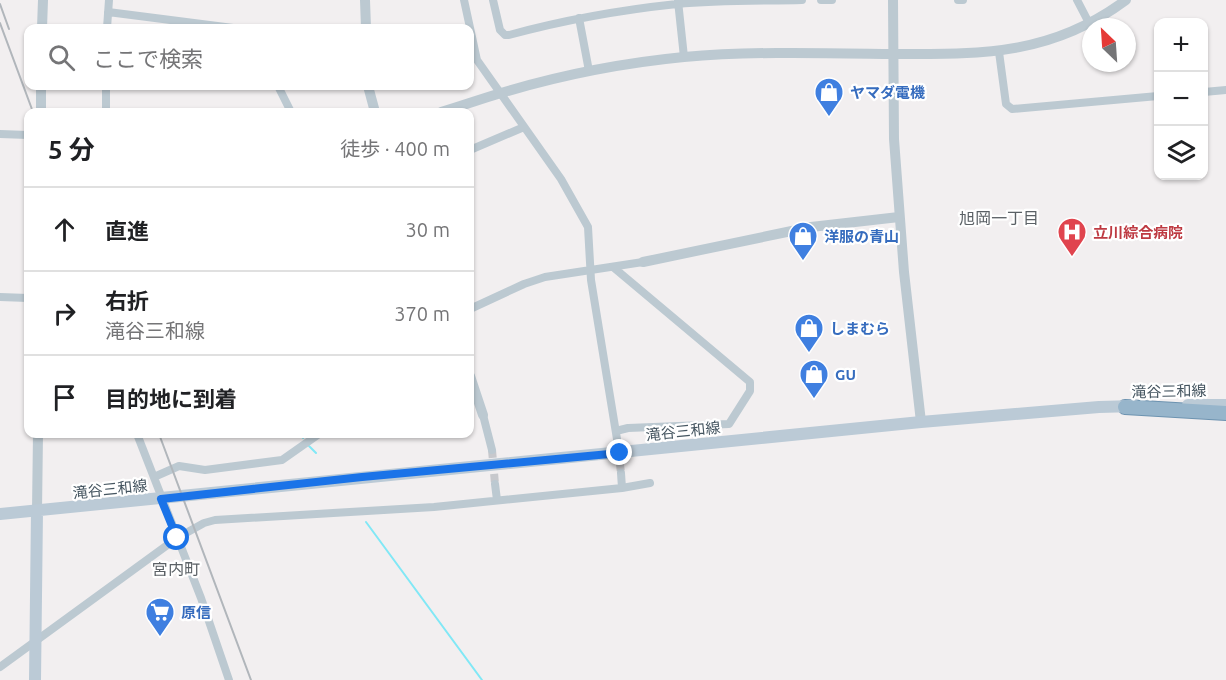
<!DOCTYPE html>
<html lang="ja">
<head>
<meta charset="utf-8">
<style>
  :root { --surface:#fff; --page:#f6f6f6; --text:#202124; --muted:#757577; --line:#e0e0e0 }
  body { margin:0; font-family:Ubuntu,"Noto Sans JP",sans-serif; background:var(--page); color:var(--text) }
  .controls { position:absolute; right:18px; top:18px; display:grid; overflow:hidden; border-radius:12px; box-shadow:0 2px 4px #0004 }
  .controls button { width:54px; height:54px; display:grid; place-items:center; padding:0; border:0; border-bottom:2px solid var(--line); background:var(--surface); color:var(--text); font:30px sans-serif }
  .compass { position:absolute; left:1082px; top:18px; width:54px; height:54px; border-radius:50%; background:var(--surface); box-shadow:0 2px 4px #0004; rotate:335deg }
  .stop { position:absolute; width:18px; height:18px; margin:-14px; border:4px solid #1a73e8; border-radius:50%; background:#fff }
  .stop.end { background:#1a73e8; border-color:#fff; box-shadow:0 2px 6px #0008 }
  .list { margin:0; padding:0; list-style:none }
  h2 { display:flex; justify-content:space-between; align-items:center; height:78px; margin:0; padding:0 24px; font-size:26px }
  h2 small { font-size:20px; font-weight:400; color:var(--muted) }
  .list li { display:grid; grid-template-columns:39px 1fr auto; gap:18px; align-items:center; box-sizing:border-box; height:84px; padding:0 24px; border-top:2px solid var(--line) }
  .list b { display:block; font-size:22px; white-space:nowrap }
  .list p { margin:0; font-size:20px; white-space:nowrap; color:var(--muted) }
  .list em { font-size:20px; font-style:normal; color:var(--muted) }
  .icon { flex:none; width:33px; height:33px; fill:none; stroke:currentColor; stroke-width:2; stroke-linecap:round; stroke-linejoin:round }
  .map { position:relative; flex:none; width:1226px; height:680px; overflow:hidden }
  .search { position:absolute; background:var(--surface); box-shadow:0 2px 4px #0004; left:24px; top:24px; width:450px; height:66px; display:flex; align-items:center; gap:15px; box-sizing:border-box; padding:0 21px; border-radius:12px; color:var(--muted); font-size:22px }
  .panel { position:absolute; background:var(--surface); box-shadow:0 2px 4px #0004; left:24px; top:108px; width:450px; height:330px; border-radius:12px }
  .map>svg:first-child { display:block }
</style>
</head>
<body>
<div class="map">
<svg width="1226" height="680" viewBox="0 0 1226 680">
  <rect width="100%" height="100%" fill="#f2eff0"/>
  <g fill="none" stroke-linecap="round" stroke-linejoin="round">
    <path stroke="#81e8f6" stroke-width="2" d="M300 434 303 438
      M309 446 316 453
      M366 522 482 680"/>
    <path stroke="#c7c8cc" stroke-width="8" stroke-dasharray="8 4" stroke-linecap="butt" d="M617 439 621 473
      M492 450 495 484"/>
    <g stroke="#6d93b0" stroke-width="16">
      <path id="trunk" d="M1125 407 1226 413"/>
    </g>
    <path stroke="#bcc9d1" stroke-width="8" d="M464 0 477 60 561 179 588 227 591 280 617 439
      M493 0 500 30 505 35H509C564 20 620 10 677 4 719 0 761 1 802 0
      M821 0H832
      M958 0H963
      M1077 0 1089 23
      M678 1 684 57
      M108 12 233 28
      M579 18 589 71
      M107 28 109 0
      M999 52 1006 104 1012 109 1158 96
      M278 86 291 112
      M1204 92 1226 90
      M106 112V86
      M0 134 28 135
      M470 150 524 127
      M613 267 750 382V391L729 424 628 428 616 431
      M0 297 28 298
      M470 309 524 284 545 277 643 262
      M483 415 492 450
      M137 434 201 598 229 680
      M621 473 622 488
      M154 477 179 466 205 470 282 460 319 434
      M495 484 497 500
      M0 667 177 538 204 523 215 520 434 507 622 488 650 483"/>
    <path stroke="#bcc9d1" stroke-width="10" d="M365 0 366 28
      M893 0 894 139 904 272 921 422
      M42 28 43 0
      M368 86 375 112
      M41 112V86
      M441 112C461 106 481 99 501 93 561 75 622 63 684 57 753 51 823 53 892 54 981 54 1051 56 1126 0
      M643 262 811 227 899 217
      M470 376 483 415
      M37 511 38 434"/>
    <path stroke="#bbcad6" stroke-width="12" d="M1188 405H1226
      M0 514 921 422 1099 407 1135 406
      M35 680 37 511"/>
    <use href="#trunk" stroke="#97b5cb" stroke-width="14"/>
    <path stroke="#b1b6bb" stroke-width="2" d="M0 4 9 29
      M0 23 33 112
      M159 434 251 680"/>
  </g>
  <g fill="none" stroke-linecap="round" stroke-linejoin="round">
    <path stroke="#1a73e8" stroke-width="8" d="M177 538 161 499 362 477 620 453"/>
  </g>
  <defs>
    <g id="shop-pin" transform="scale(1.5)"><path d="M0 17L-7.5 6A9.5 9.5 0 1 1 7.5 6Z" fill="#3f7fe0" stroke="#fff"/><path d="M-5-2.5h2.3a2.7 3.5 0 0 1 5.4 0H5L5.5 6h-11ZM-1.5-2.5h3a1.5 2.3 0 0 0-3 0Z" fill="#fff"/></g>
    <g id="hospital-pin" transform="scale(1.5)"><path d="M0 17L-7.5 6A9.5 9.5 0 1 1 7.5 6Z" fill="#e0444e" stroke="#fff"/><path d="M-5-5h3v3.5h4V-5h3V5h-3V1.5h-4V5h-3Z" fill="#fff"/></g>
    <g id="supermarket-pin" transform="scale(1.5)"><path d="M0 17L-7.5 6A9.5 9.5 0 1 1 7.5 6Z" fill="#3f7fe0" stroke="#fff"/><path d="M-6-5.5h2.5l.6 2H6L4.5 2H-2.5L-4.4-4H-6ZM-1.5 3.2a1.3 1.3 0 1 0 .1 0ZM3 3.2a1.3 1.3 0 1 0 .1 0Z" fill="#fff"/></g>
  </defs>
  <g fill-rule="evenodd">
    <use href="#shop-pin" x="829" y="92"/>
    <use href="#hospital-pin" x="1072" y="232"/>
    <use href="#shop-pin" x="803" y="236"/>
    <use href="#shop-pin" x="809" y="328"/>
    <use href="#shop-pin" x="814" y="374"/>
    <use href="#supermarket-pin" x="160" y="612"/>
  </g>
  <g text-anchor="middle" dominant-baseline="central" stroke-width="4.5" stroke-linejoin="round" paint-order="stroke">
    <g font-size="15" font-weight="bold" fill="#366cbe" stroke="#fff" text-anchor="start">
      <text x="850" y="92">ヤマダ電機</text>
      <text x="824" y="236">洋服の青山</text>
      <text x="830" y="328">しまむら</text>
      <text x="835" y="374">GU</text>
      <text x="181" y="612">原信</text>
    </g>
    <g font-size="15" font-weight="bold" fill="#be3a42" stroke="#fff" text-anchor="start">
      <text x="1093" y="232">立川綜合病院</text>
    </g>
    <g font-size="15" fill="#455560" stroke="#fff">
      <text transform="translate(1169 391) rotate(-1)">滝谷三和線</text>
      <text transform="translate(683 431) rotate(-6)">滝谷三和線</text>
      <text transform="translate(110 489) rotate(-6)">滝谷三和線</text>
    </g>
    <g font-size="16" fill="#5b6166" stroke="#fff">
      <text x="999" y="218">旭岡一丁目</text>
      <text x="176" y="569">宮内町</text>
    </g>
  </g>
</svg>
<div class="controls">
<button>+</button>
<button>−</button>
<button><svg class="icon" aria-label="layers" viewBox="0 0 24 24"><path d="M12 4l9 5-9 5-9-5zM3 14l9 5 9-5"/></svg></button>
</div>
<svg class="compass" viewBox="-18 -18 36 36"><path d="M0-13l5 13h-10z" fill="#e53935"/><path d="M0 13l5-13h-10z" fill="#757577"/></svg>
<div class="stop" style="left:177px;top:538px"></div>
<div class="stop end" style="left:620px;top:453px"></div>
<div class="search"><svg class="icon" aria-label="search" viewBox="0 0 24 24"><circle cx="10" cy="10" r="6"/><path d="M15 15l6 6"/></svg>ここで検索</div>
<section class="panel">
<h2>5 分<small>徒歩 · 400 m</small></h2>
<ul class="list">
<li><svg class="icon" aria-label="ahead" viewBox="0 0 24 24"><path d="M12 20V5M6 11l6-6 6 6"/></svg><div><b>直進</b></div><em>30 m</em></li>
<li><svg class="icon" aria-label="right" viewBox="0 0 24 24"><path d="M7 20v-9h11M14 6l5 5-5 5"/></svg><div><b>右折</b><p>滝谷三和線</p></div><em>370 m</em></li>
<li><svg class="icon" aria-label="arrive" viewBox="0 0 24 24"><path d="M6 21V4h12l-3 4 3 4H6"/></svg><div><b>目的地に到着</b></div></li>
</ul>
</section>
</div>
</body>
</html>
